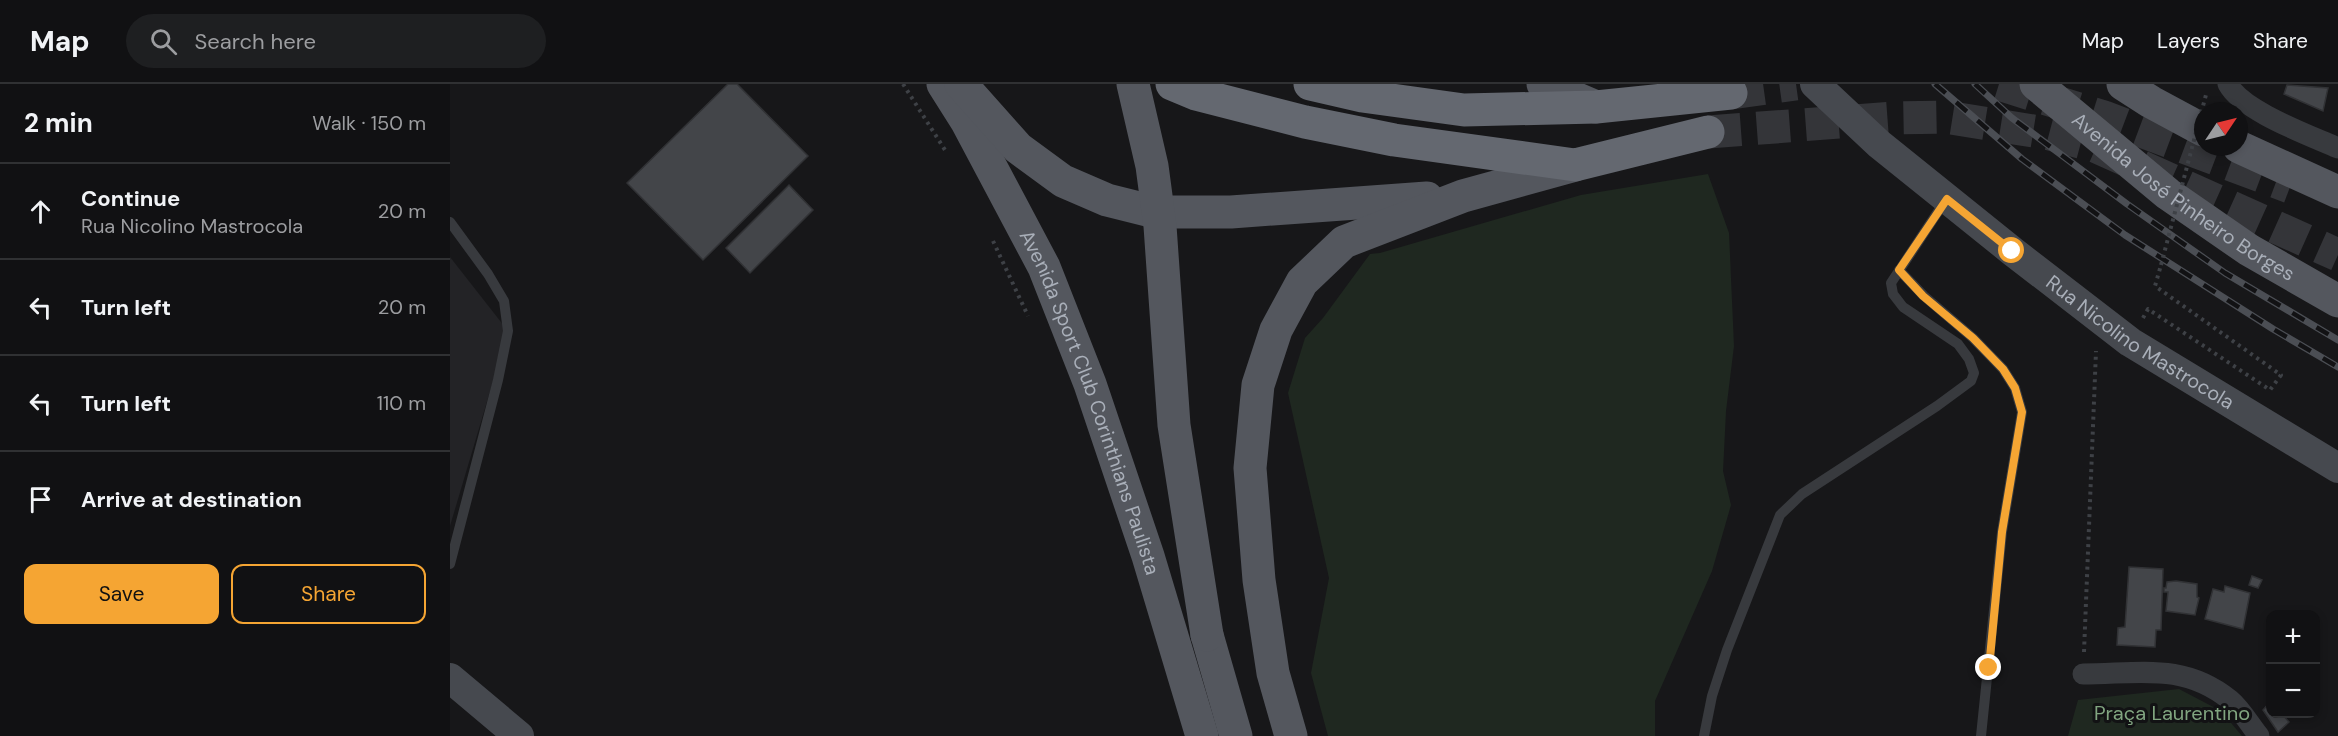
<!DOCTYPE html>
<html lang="en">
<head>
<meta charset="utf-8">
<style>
  :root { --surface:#111113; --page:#1e1f21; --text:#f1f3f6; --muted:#9c9da0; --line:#303133; --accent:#f5a533 }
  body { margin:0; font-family:"DM Sans",sans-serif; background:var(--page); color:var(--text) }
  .controls { position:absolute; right:18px; bottom:18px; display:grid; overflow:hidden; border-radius:12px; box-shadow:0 3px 9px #0003 }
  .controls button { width:54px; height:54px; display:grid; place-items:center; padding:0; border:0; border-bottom:2px solid var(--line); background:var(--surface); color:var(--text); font:30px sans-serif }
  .compass { position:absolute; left:1744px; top:18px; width:54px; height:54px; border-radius:50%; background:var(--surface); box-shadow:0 3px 9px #0003; rotate:55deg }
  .stop { position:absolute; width:18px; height:18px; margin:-14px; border:4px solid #f5a533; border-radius:50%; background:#fff }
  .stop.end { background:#f5a533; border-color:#fff; box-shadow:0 2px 6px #0008 }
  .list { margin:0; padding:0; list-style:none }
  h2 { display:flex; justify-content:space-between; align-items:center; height:78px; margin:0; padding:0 24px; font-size:26px }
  h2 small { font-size:20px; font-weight:400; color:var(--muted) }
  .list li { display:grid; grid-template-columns:39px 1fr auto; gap:18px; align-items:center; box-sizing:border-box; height:96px; padding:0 24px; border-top:2px solid var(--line) }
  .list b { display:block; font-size:22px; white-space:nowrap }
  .list p { margin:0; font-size:20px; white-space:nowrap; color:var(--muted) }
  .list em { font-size:20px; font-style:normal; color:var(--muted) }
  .actions { display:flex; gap:12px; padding:18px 24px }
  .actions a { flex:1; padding:14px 0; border:2px solid var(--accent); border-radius:12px; text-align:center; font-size:21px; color:var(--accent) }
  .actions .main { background:var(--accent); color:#111 }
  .icon { flex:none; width:33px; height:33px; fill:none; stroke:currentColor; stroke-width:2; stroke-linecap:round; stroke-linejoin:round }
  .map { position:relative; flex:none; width:1888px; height:652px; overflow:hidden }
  header { display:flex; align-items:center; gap:36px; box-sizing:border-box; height:84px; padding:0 30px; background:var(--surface); border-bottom:2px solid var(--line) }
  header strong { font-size:28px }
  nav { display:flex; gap:33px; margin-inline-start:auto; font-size:21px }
  .search { width:420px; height:54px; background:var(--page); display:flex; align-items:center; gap:15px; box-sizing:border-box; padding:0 21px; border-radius:33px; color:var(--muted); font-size:22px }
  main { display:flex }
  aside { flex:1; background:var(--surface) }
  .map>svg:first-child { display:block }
</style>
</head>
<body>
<header>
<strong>Map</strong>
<div class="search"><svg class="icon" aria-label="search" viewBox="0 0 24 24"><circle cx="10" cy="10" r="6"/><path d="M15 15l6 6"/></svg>Search here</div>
<nav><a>Map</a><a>Layers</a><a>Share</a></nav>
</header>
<main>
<aside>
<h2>2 min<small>Walk · 150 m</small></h2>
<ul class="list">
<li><svg class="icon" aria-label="ahead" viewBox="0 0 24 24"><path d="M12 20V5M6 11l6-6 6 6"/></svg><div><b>Continue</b><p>Rua Nicolino Mastrocola</p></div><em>20 m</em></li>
<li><svg class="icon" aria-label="left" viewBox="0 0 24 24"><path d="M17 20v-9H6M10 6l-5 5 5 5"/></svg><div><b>Turn left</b></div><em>20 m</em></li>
<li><svg class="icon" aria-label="left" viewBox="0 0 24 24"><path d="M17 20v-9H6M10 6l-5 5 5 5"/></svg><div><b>Turn left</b></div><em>110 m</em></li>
<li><svg class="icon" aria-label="arrive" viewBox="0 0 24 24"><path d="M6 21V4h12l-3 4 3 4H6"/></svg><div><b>Arrive at destination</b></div></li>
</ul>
<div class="actions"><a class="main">Save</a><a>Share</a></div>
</aside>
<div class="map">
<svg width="1888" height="652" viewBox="0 0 1888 652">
  <rect width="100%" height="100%" fill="#171719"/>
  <path fill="#232326" d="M0 173 58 247 0 442Z"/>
  <path fill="#1f2820" d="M1258 90 1279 149 1284 262 1276 327 1273 387 1281 421 1262 487 1205 617V652H878L861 589 879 494 838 309 855 254 873 234 920 170 930 169 1131 111Z
    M1729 605 1771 627 1792 652H1618L1628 616Z"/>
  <path fill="#434549" stroke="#313235" stroke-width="1.5" d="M278 0H287L358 72 253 176 177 99Z
    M1837 1 1878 4 1873 27 1834 10Z
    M339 101 363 126 300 189 276 164Z
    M1679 483 1713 485 1711 546H1706L1705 563 1667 561 1668 544 1675 543Z
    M1802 492 1812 496 1808 504 1799 501Z
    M1726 497 1747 500V513L1749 514 1745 531 1716 527 1718 508H1714V504H1716L1717 498Z
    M1775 502 1800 509 1793 545 1755 535 1763 505 1774 508Z
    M1820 618V630H1832L1839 638 1828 648 1813 626Z"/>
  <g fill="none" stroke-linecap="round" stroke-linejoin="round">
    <path stroke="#343539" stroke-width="33" stroke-dasharray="33 16" stroke-linecap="butt" d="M1549 0 1654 33 1840 103
      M1281 9 1346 0
      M1258 48 1444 34 1495 33 1596 49 1645 62 1888 171"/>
    <path stroke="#3e4146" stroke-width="4" stroke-dasharray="3 4.5" stroke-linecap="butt" d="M453 0 495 66
      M543 157 578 232
      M1693 234 1698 225 1820 306 1831 291 1705 202 1711 181
      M1634 568 1646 267"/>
    <path stroke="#383a3e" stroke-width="10" d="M0 138 38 190 54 217 58 247 48 296 0 480
      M1449 186 1474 212 1523 254 1553 285 1565 304 1572 328 1552 448 1531 652
      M1254 652 1262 612 1277 566 1330 431 1352 410 1487 322 1521 297 1524 289 1519 275 1508 260 1453 223 1443 210 1441 199 1495 117"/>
    <path stroke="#383a3e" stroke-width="21" d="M1778 0C1792 27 1859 51 1888 64
      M1633 590C1688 590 1733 578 1780 616 1791 625 1800 641 1809 652"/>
    <g stroke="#46494f" stroke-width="30">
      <path id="s1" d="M1365 0 1429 60 1562 167 1680 258 1888 384"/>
      <path d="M0 594 69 652"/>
    </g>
    <g stroke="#54575e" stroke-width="33">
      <path id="s2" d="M493 0 517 38 594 183 640 300 698 472 752 652"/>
      <path d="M511 0 568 64 613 97 657 116 705 128H781L977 114"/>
      <path d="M1093 0 1146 23"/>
      <path id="s3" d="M1586 0 1718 110 1799 166 1888 217"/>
      <path d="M1673 0 1701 18 1753 46"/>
      <path d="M1789 63 1888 108"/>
      <path d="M757 551 786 652"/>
      <path d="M841 652 823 589 809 496 800 384 808 301 826 246 852 198 894 158 1013 112 1125 81"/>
    </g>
    <path stroke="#646870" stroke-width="33" d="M722 0 746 10 855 38 944 56 1125 81 1258 48
      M860 0 912 12 1014 26 1146 23 1281 9"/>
    <g stroke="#4b4e54" stroke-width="7">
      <path id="rail" d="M1485 0 1572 75 1675 151 1823 245 1888 283
        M1525 0 1562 34 1677 120 1775 189 1888 256"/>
    </g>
    <use href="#rail" stroke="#121214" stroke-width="4.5" stroke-dasharray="14" stroke-linecap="butt"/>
    <path stroke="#3e4146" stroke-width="4" stroke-dasharray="3 4.5" stroke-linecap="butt" d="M1711 181 1757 7"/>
    <path stroke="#54575e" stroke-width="33" d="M683 0 702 82 710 142 724 341 757 551"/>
  </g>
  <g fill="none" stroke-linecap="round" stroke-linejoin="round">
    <path stroke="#f5a533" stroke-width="8" d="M1539 584 1552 448 1572 328 1565 304 1553 285 1523 254 1473 212 1449 186 1497 115 1562 167"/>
  </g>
  <g text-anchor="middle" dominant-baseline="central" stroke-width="6" stroke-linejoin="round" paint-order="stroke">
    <g font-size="20" fill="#a9afb9" stroke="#121214">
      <text stroke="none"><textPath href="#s3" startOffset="186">Avenida José Pinheiro Borges</textPath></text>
      <text stroke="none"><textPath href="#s1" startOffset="416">Rua Nicolino Mastrocola</textPath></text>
      <text stroke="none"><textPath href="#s2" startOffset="352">Avenida Sport Club Corinthians Paulista</textPath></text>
    </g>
    <g font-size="20" fill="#81a580" stroke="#121214">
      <text x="1722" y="629">Praça Laurentino</text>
    </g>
  </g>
</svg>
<div class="controls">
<button>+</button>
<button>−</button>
</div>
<svg class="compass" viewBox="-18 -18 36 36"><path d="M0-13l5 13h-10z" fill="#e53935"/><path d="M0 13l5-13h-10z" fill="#9c9da0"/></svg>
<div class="stop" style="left:1562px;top:167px"></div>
<div class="stop end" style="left:1539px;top:584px"></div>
</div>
</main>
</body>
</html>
